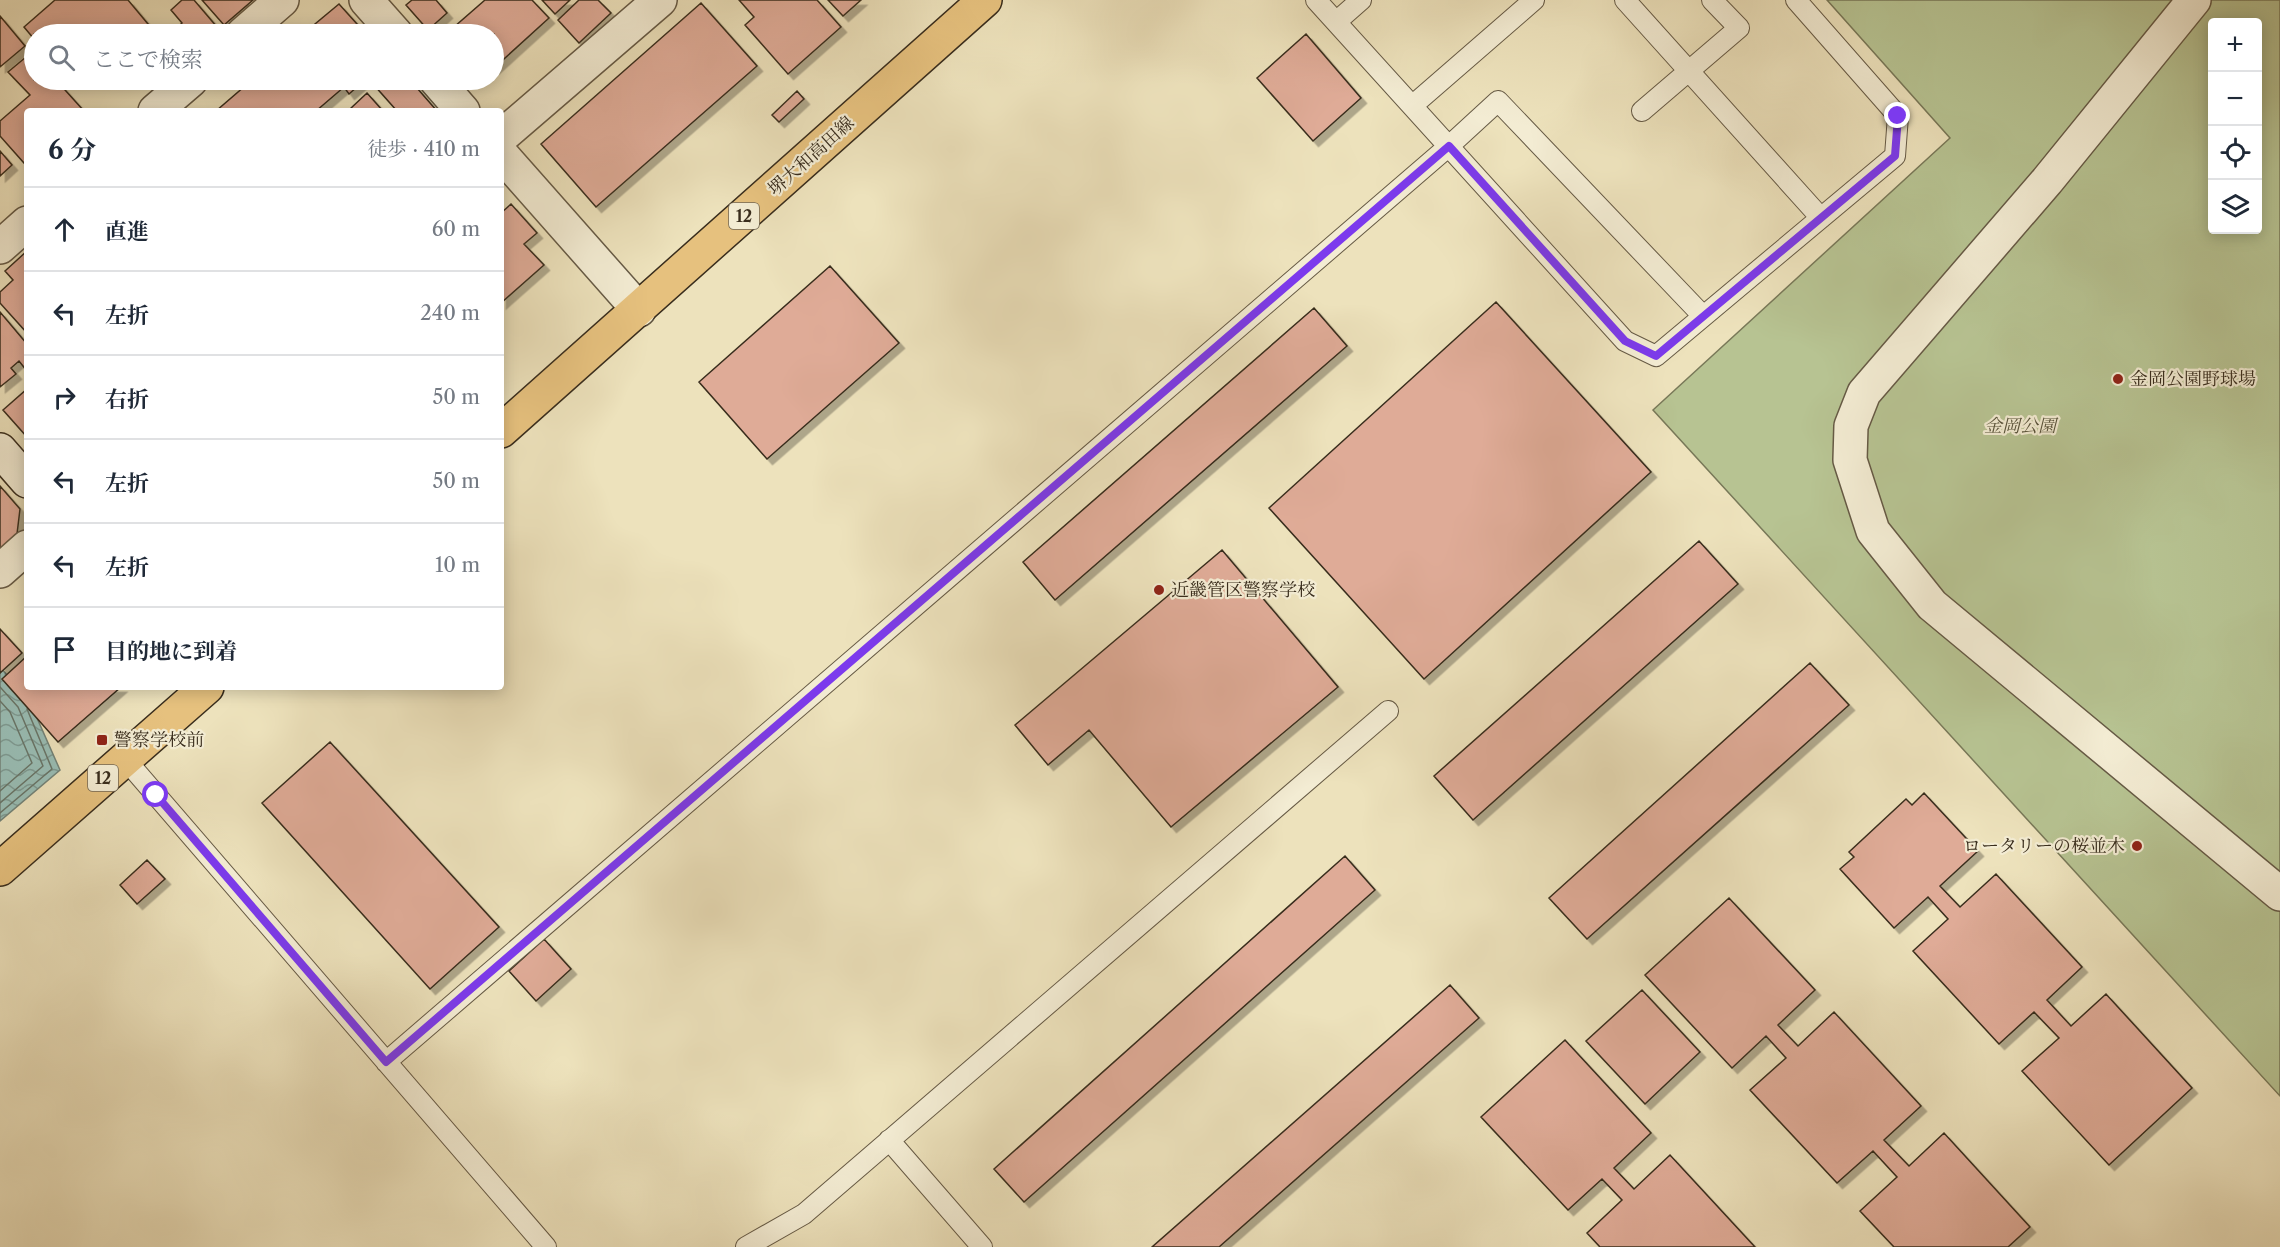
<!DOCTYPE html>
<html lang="ja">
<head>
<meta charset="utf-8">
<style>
  :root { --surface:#fff; --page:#f2f2f3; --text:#1f2937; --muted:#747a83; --line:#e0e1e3 }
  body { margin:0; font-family:"Libre Caslon Text","Noto Serif JP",serif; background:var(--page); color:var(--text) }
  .controls { position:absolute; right:18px; top:18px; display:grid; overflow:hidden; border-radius:6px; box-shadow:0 3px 15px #0003 }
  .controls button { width:54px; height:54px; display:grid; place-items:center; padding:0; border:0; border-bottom:2px solid var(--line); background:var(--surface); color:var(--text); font:30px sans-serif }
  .stop { position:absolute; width:18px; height:18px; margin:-14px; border:4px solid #7c3aed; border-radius:50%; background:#fff }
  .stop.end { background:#7c3aed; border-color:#fff; box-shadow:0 2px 6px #0008 }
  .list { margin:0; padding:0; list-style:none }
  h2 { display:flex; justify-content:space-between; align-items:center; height:78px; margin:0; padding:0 24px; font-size:26px }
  h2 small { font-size:20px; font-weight:400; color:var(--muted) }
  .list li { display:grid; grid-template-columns:39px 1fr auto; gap:18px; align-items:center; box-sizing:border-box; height:84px; padding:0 24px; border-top:2px solid var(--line) }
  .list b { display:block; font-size:22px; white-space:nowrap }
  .list em { font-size:20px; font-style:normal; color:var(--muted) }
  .icon { flex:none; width:33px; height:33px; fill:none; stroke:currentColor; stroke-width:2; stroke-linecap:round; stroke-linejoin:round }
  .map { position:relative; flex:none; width:2280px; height:1247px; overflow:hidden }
  .search { position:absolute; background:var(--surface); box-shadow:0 3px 15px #0003; left:24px; top:24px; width:480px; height:66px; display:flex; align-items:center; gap:15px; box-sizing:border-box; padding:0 21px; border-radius:33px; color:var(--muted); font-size:22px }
  .panel { position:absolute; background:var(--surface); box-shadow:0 3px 15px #0003; left:24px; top:108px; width:480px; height:582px; border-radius:6px }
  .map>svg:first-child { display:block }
</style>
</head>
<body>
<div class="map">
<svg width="2280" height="1247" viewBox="0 0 2280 1247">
  <defs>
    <pattern id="water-waves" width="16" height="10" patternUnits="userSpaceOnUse" patternTransform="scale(1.5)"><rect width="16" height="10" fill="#99bdb4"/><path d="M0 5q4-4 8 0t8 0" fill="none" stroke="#7e9a92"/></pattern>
    <filter id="shadow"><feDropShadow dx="5.5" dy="5.5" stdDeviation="0" flood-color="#0004"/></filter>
  </defs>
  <rect width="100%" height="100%" fill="#ede2bc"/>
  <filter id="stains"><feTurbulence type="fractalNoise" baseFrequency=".00333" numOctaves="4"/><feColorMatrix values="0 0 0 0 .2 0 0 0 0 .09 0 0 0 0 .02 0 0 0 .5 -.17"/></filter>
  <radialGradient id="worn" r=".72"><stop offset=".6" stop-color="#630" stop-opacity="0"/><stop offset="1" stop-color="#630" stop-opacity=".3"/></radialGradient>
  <path fill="#b7c392" stroke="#787858" stroke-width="1.5" fill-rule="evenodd" d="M1827 0H2280V1096L1653 410 1950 138ZM2212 22H2258V230H2212Z"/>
  <path fill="url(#water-waves)" stroke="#738378" stroke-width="1.5" d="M0 667 29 700 60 770 0 821Z"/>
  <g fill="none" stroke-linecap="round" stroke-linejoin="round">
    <path stroke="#697568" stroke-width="1.5" d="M0 687 18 707 43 766 0 803
      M0 701 10 712 32 763 0 791
      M0 813 52 769 27 709"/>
  </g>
  <path fill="#dfab97" stroke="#392d1d" stroke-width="1.5" filter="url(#shadow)" d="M55 0H128L148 24 136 34H34V39L24 27Z
    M182 0H194L217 27 209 34H175L173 32 182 23 171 10Z
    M202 0H253L224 25Z
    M412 0H436L447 13 428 30 406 5Z
    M485 0H532L549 18 494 68V34H446Z
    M542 0H570L555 14Z
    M579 0H598L611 13 579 43 558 20Z
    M739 0H817L841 27 788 74 745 25 754 17Z
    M828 0H861L843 16Z
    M701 3 757 66 596 207 541 144Z
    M339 4 366 34H303Z
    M0 16 25 46 0 67Z
    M1306 34 1361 98 1313 141 1257 78Z
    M32 52 34 55V80H56L84 111H27V161L24 163 0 136V121L30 95 8 72Z
    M252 80H365L349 94 344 87 316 111H216Z
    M380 80H410L437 111H397L374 85Z
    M797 91 804 99 779 122 772 115Z
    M367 93 383 111H352L350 109Z
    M0 151 12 165 0 176Z
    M511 204 537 233 524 244 544 265 501 303V213Z
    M27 251V333L0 303V292L13 280 5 271Z
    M830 266 899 343 767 459 699 382Z
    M1496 302 1651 472 1424 679 1269 508Z
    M1314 308 1347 346 1055 600 1023 562Z
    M0 312 27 344V371L19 361 11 368 16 374 0 387Z
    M27 389V437L3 410Z
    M0 486 20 509 17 534 0 549Z
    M1699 541 1738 584 1473 820 1434 776Z
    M1222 550 1338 687 1171 827 1089 730 1048 765 1015 725Z
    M0 629 22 653 0 673Z
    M27 656V687H121L58 742 2 679Z
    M1810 663 1849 705 1587 939 1549 898Z
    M330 742 499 927 430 989 262 803Z
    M1924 793 1978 851 1940 886 1960 907 1996 874 2082 967 2047 1000 2071 1026 2106 994 2192 1088 2109 1165 2022 1071 2059 1038 2034 1012 1999 1044 1913 951 1948 919 1928 897 1894 928 1840 869 1854 857 1849 852 1906 799 1912 805Z
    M1345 856 1375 890 1024 1202 994 1169Z
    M147 860 165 879 137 904 120 885Z
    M1729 898 1815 990 1778 1025 1798 1046 1834 1012 1921 1106 1884 1140 1909 1166 1944 1133 2030 1227 2008 1247H1894L1860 1211 1897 1177 1873 1151 1837 1183 1750 1090 1786 1058 1766 1036 1732 1068 1645 975Z
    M544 939 571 969 536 1001 509 971Z
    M1450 985 1479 1018 1219 1247H1152Z
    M1642 990 1700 1052 1645 1104 1586 1041Z
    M1565 1040 1651 1133 1614 1168 1634 1189 1670 1155 1755 1247H1600L1587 1233 1622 1200 1602 1179 1568 1210 1481 1117Z"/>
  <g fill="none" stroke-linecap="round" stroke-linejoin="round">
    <g stroke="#665a45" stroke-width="22">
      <path id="lane" d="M1316 0 1625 341 1656 356 1895 156 1898 116 1796 0
        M1625 0 1821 218
        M1336 22 1361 0
        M1412 106 1534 0
        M1642 111 1739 28 1712 0
        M125 759 546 1247
        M386 1062 1449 146 1498 101 1703 316
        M889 1140 982 1247
        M746 1247 804 1214 1388 711"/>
    </g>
    <g stroke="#665a45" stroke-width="36">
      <path id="street" d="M366 0 396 34
        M2194 0 2047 181 1864 393 1851 426 1850 460 1873 531 1932 605 2280 894
        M243 34 282 0
        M436 80 463 111
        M155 111 191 80
        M501 137 660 0
        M501 154 639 310
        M0 247 27 223
        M0 571 27 547"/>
    </g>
    <g stroke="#392d1d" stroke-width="36">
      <path id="secondary" d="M0 450 27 481"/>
    </g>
    <g stroke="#392d1d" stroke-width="36">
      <path id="primary" d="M501 431 985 0
        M0 869 207 687"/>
    </g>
    <use href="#lane" stroke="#f3ecd3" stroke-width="20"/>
    <use href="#street" stroke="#f3ecd3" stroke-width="33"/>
    <use href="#secondary" stroke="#f3ecd3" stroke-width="33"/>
    <use href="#primary" stroke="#e6c17e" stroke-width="33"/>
  </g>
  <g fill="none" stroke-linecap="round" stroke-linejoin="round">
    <path stroke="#7c3aed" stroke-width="8" d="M156 795 386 1062 1449 146 1625 341 1656 356 1895 156 1898 116"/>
  </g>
  <g fill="#8f2418" stroke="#f3ecd3" stroke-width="2">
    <circle cx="2118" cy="379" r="6"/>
    <circle cx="1159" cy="590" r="6"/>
    <rect x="96" y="734" width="12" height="12" rx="3"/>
    <circle cx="2137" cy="846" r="6"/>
  </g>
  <g text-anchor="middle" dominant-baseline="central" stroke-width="4.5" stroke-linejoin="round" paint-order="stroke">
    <g fill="#f3ecd3" stroke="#716654" stroke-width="1.5">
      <rect x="729" y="203" width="30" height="26" rx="4.5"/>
      <rect x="88" y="765" width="30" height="26" rx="4.5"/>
    </g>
    <g font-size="16" font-weight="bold" fill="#392d1d">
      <text x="744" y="216">12</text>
      <text x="103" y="778">12</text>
    </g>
    <g font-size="18" fill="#392d1d" stroke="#f3ecd3">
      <text transform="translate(811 156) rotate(-42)">堺大和高田線</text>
    </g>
    <g font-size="18" fill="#392d1d" stroke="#f3ecd3" text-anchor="start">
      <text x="2130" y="379">金岡公園野球場</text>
      <text x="1171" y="590">近畿管区警察学校</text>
      <text x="114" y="740">警察学校前</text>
      <text x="2125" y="846" text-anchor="end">ロータリーの桜並木</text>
    </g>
    <g font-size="18" font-style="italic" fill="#58523a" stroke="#f3ecd3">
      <text x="2020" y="426">金岡公園</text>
    </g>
  </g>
  <rect width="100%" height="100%" filter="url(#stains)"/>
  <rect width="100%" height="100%" fill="url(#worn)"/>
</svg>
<div class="controls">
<button>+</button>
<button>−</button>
<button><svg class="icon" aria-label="locate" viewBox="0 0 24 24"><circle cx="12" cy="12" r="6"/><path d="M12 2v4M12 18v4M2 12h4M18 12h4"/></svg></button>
<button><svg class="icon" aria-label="layers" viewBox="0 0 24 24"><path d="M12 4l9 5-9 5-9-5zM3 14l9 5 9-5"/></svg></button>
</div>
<div class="stop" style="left:156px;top:795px"></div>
<div class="stop end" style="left:1898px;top:116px"></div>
<div class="search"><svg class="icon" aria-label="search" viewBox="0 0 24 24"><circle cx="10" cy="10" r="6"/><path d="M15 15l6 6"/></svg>ここで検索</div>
<section class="panel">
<h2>6 分<small>徒歩 · 410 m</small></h2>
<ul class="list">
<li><svg class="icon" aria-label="ahead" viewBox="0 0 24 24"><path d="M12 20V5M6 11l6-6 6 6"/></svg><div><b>直進</b></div><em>60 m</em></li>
<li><svg class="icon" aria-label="left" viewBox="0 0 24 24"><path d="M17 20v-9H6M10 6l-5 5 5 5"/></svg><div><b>左折</b></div><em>240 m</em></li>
<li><svg class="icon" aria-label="right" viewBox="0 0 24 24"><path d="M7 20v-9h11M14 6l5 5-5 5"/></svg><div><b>右折</b></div><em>50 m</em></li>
<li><svg class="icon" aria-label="left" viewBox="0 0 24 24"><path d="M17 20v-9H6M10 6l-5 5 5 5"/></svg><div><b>左折</b></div><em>50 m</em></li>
<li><svg class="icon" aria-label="left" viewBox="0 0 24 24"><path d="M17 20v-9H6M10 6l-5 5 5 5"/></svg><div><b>左折</b></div><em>10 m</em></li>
<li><svg class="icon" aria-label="arrive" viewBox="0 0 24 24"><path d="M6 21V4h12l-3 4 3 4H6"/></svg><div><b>目的地に到着</b></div></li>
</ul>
</section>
</div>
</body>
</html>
